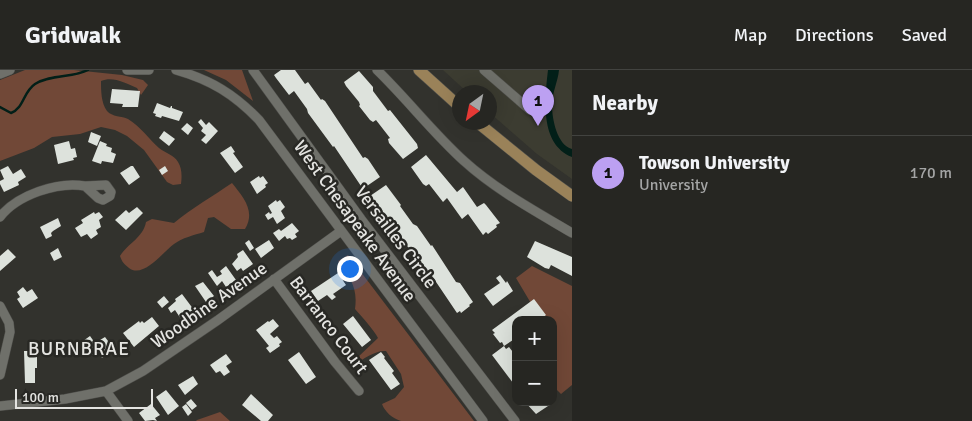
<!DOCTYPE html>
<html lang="en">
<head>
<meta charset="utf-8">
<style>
  :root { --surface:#262622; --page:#2e2e2a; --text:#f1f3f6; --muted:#a4a5a5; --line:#424340; --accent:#bca0f2 }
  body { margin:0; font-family:Signika,sans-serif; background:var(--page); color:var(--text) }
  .controls { position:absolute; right:15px; bottom:15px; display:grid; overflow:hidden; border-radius:10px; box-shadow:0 5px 20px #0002 }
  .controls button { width:45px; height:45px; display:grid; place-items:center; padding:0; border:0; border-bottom:1px solid var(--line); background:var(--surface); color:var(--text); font:25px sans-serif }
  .compass { position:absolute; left:452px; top:15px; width:45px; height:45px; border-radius:50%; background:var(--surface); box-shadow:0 5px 20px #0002; rotate:213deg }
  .scale { position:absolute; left:15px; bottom:12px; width:138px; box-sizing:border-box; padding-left:5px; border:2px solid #e4e4e1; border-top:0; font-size:14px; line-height:18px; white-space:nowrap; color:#e4e4e1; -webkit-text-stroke:4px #282824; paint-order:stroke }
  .you { position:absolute; left:349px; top:198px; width:18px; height:18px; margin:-12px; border:4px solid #fff; border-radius:50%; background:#1a73e8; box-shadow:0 0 0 8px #1a73e833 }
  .badge { display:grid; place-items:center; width:32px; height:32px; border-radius:50%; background:var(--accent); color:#111; font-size:16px; font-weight:700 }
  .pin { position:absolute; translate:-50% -41px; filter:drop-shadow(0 1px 2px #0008) }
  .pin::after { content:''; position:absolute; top:26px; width:18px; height:15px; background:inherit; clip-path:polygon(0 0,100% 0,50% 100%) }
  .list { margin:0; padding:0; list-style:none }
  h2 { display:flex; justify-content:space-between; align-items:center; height:65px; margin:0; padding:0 20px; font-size:21px }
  h2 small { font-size:16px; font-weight:400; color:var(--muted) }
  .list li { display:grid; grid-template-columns:32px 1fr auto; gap:15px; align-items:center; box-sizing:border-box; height:75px; padding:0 20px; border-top:1px solid var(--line) }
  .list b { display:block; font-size:19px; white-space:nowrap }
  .list p { margin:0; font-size:16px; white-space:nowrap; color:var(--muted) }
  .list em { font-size:16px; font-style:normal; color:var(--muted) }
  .map { position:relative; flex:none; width:572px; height:351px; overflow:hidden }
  header { display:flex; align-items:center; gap:30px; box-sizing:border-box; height:70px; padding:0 25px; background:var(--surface); border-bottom:1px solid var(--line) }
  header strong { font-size:24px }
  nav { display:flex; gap:28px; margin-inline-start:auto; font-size:18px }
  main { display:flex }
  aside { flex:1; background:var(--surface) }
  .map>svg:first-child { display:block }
</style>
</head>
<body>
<header>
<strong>Gridwalk</strong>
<nav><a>Map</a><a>Directions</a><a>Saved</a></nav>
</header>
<main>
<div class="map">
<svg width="572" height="351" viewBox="0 0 572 351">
  <rect width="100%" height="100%" fill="#32322d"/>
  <path fill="#3c3c31" d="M443 0H572V109L537 84 490 43V22H467Z"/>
  <path fill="#714837" d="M25 0H74L122 5 143 10 148 15 141 25 137 18C125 13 113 6 101 11 101 20 101 33 107 41 112 47 122 46 128 49 140 56 149 69 159 78 165 83 174 85 178 92 182 98 182 107 181 114L173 115 167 112 144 80 127 66 115 60 101 57 80 64 52 67 34 78 0 91V10Z
    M204 0H242L253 31 226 10Z
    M232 113C243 127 256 141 245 159H231L214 147 208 148 204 162C194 165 182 168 174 174 163 182 143 209 129 198 124 194 122 192 120 186 128 173 143 168 146 152L152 149 174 153C192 138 213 126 232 113Z
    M348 185 474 351H401C392 348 385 342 382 334L395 328 404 317 401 304 386 281C375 280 364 289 355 294L357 288 378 268C374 260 362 247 355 239 358 217 350 208 338 191Z
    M532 196 572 216V315L561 324 553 316V250H538L532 235 516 208Z
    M220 342 230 351H196L197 350Z"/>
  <path fill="#021f18" d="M548 0H559C558 11 552 23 552 35 552 49 557 75 572 79V87C539 74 545 27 548 0Z"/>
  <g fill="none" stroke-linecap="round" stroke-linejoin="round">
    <path stroke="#021f18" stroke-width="2.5" d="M0 37 11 43C24 38 23 22 35 14 51 4 73 8 88 0"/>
  </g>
  <path fill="#dde2dc" d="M281 0H295L305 14 308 12 321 30 322 29 325 31 363 88 365 87 368 89 380 107 364 118 361 116 334 76 333 77 308 43 307 39 294 21 289 25 276 8 274 5Z
    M359 1 373 17V21L388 41 390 40 417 74 418 78 403 89 389 73 388 69 390 68 376 50 373 52 370 50 359 36 360 35 359 32 346 16 344 12Z
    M112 19 140 21 138 37H122L123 34 110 33Z
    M157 33 170 38 171 36H172V38L183 42 179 51 162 46 161 48 155 46 156 44 153 43Z
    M201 49 206 55 209 52 218 61 206 74 201 70 206 65 201 61 203 58 198 52Z
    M187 53 193 58 188 65 181 59Z
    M164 61 175 69 169 76 159 68Z
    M91 62 101 66 97 76 88 72Z
    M69 71 71 79 75 78 77 87 73 88 74 90 58 94 54 75Z
    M100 71 107 74 106 76 112 78 111 82 116 84 113 93 102 91 101 94 92 91Z
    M231 76 235 82 233 83 243 97 235 103 220 83Z
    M426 85 457 122 463 117 477 137 484 133 486 135 500 153 496 155 497 157 488 164 486 162 483 165 468 144 462 149 447 128 443 132 429 114 426 116 423 114 411 97Z
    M8 96 13 104 21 99 26 107 18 112 19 115 4 122 0 114V111L4 109 0 100Z
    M131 96H133L140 107 129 115 120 103Z
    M165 96 168 101 162 105 159 100Z
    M259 106 260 108 263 106 268 113 265 115 266 117 257 124 250 112Z
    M386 115 401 135 400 136 413 154 417 156 431 176 432 175 456 212 460 213 473 232 469 235 470 236 461 243 460 241 457 243 430 203 428 204 425 202 386 145 385 147 370 126Z
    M276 130 277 132 280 130 285 137 281 141 285 148 277 154 273 147 268 150 265 145 269 142 270 144 272 143 268 136Z
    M137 137 143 143 126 160 115 150 126 140 129 143Z
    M94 142 95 144 99 142 103 147 99 150 101 157 96 160 98 164 91 169 87 164 81 167 75 158 83 153 81 150Z
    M58 148 61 156 53 161 51 163 52 166 46 169 40 157Z
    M292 153 299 161 295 164 297 167 292 170 290 168 287 169 285 166 279 171 273 163 279 159 281 161Z
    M249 170 254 178 250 181 245 173Z
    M269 170 274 178 261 188 255 179Z
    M535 171 572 187V206L551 195 549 199 545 198 527 187Z
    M58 178 62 187 54 191 50 183Z
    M8 179 16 187 0 201V186Z
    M243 180 253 194 243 201 241 198 237 201 232 194 238 187 237 184Z
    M226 196 236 210 226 217 222 211 217 216 208 203 212 200 217 207 222 204 220 201Z
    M338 203 346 215 333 224 336 227 332 230 327 225 318 231 311 221Z
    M500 205 506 213 507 211 513 221 493 236 484 224 500 213 496 208Z
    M203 212 214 226 206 232 195 216Z
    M23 217 27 222 32 219 38 228 23 238 17 229 20 227 17 222Z
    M182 224 194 240 184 248 186 250 182 253 180 250 181 249 175 240 171 243 168 238 176 231 175 229Z
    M164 226 169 232 162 238 157 232Z
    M534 229 546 245 540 250H516V268L504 276 502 272 500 273 493 264 495 263 492 260Z
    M353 246 371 270 362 277 343 254Z
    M152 247 159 256 134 277 123 263 139 251 140 253 142 251 144 253Z
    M273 249 279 256 270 264 274 268 277 266 282 272 279 274 280 276 270 283 266 278 269 276 256 260 268 251 269 252Z
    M90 266 95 273 105 267 111 275 113 274 116 279 102 288 99 283 92 285 83 271Z
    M504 276 506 279 509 277 516 286V317L492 285Z
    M24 281H37V298H35V313H25Z
    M299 282 316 307 306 314 288 290Z
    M381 282 385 287 384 288 394 301 392 303 400 314 391 320 369 290Z
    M226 284 232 292 226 296 230 302 224 306 220 301 216 303 210 295Z
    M193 306 198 314 185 325 178 315Z
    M166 320 179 336 168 345 156 327Z
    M251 324 273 345 268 351H261L242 335Z
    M191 329 197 336 192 340 186 333Z
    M525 332H550L551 334 536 344Z
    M151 334 160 345 155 348 157 351 153 350 145 351 139 343Z
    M186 334 192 342 188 346 182 337Z"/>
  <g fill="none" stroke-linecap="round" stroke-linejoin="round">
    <g stroke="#4f4f4b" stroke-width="10">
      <path id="minor" d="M127 0H149
        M176 0C211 10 234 24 259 50L483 351
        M253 0 361 149 515 351
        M377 0C407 29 433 63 464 91 496 120 535 141 572 163
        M484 0 530 40
        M0 4 10 0
        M106 115 111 122 110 126 103 130 98 128 85 116Z
        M0 147C17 125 58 111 85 116
        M274 209 335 292 359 321
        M0 236 9 253 10 262 0 305
        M106 321 128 351
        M0 336 65 329 106 321 143 301 218 250 341 161"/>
    </g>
    <g stroke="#4f4f4b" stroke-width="12">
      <path id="major" d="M419 0 460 37
        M477 52 536 100 572 126"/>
    </g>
    <use href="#minor" stroke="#6f706a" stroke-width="9"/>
    <use href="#major" stroke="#9a8259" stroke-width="11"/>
  </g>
  <g text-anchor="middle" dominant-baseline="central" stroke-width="5" stroke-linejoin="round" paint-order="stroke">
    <g font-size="18" fill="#e4e4e1" stroke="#282824">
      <text transform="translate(355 151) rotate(54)">West Chesapeake Avenue</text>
      <text transform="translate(396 167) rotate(53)">Versailles Circle</text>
      <text transform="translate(209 235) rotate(-35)">Woodbine Avenue</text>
      <text transform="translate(329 255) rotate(53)">Barranco Court</text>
    </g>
    <g font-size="19" letter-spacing="1" fill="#e4e4e1" stroke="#282824">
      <text x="79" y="279">BURNBRAE</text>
    </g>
  </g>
</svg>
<div class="controls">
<button>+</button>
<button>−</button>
</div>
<svg class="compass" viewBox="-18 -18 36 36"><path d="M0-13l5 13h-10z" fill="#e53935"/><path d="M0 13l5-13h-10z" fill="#a4a5a5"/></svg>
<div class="scale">100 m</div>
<div class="you"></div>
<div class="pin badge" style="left:538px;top:56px">1</div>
</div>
<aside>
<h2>Nearby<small></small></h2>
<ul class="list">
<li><span class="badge">1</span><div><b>Towson University</b><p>University</p></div><em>170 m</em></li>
</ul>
</aside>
</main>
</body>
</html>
